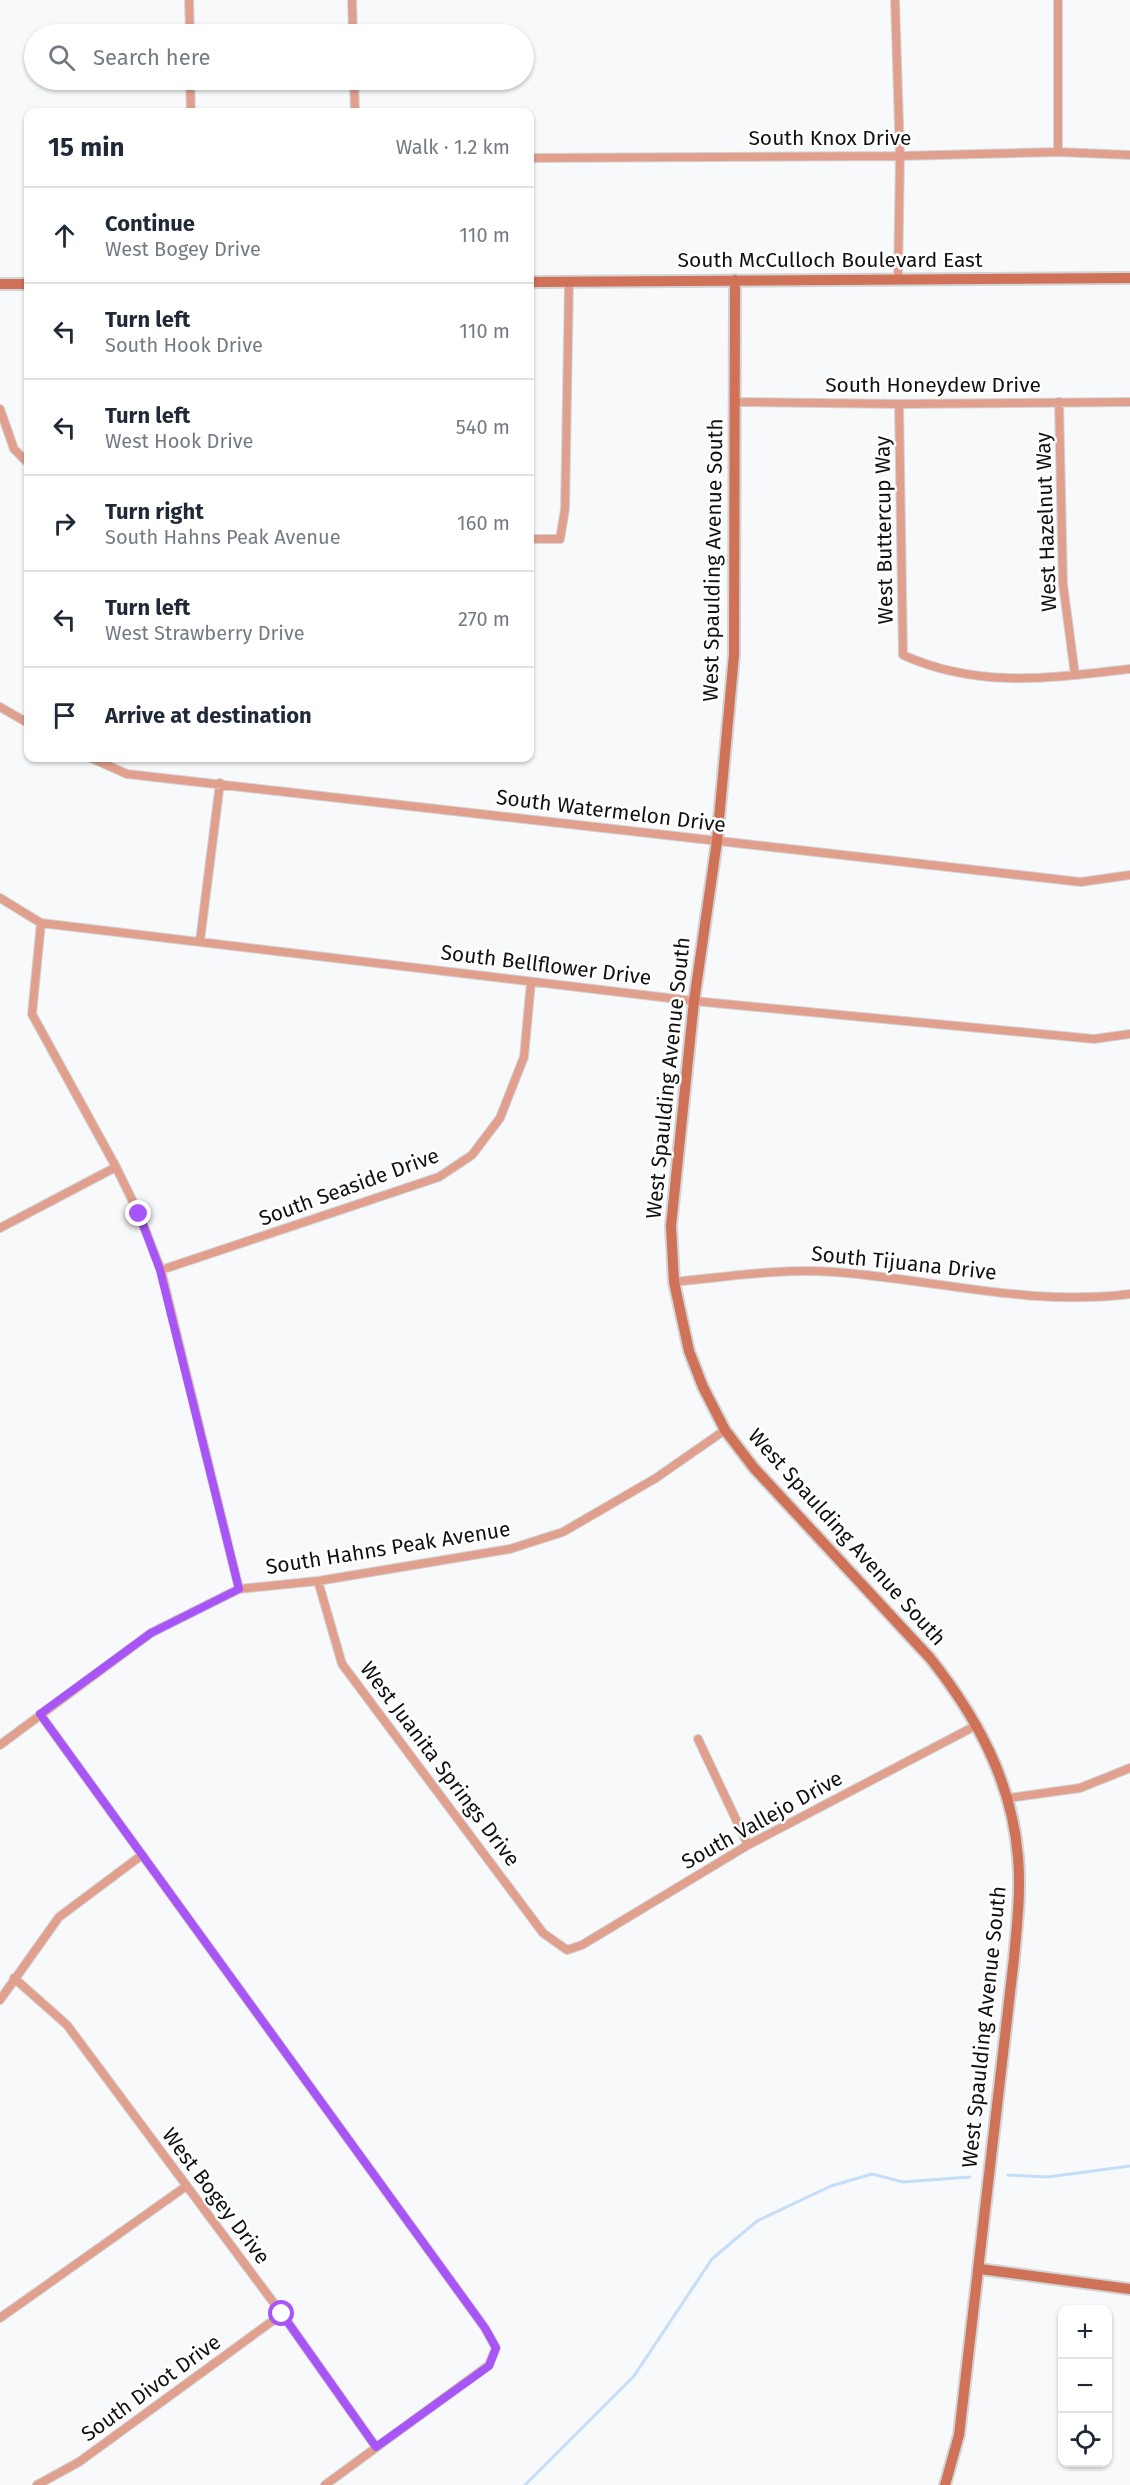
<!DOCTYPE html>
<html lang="en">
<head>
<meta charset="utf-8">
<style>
  :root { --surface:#fff; --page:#f2f2f3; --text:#1f2937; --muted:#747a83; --line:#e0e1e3 }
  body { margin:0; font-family:"Fira Sans",sans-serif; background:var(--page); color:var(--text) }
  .controls { position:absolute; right:18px; bottom:18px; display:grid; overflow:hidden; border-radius:12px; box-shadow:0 2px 4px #0004 }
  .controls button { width:54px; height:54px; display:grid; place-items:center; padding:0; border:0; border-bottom:2px solid var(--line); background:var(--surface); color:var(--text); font:30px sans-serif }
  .stop { position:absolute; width:18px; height:18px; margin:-14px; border:4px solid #a855f7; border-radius:50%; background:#fff }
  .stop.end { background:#a855f7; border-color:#fff; box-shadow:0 2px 6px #0008 }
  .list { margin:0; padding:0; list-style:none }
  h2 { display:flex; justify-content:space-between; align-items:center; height:78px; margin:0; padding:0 24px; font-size:26px }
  h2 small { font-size:20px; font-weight:400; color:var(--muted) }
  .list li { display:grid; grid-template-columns:39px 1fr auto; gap:18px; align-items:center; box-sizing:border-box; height:96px; padding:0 24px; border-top:2px solid var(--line) }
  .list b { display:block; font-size:22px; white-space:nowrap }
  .list p { margin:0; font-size:20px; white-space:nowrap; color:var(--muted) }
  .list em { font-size:20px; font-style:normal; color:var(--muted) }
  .icon { flex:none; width:33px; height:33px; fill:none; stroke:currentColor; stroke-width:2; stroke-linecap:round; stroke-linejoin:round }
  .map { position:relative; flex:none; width:1130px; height:2485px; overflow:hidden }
  .search { position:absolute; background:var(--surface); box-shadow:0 2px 4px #0004; left:24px; top:24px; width:510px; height:66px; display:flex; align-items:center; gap:15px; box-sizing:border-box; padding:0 21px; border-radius:33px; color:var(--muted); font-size:22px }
  .panel { position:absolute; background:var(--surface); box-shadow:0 2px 4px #0004; left:24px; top:108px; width:510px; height:654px; border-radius:12px }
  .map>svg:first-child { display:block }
</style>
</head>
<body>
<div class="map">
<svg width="1130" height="2485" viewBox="0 0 1130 2485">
  <rect width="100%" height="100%" fill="#f8f9fa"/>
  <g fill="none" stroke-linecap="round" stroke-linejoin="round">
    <path stroke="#c3ddfa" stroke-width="3" d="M1008 2175 1048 2177 1130 2166
      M525 2485 634 2376 712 2259 757 2221 831 2186 872 2174 903 2182 970 2177"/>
    <g stroke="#d3d4d5" stroke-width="10">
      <path id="street" d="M189 0 190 34
        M352 0 353 34
        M895 0 900 156 898 279
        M190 80 191 112
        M354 80 355 112
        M1058 152V0
        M530 158 900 156 1058 152 1130 155
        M735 402 899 404 1130 402
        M1059 402 1063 584 1075 675
        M899 404 903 655C978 689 1051 678 1130 669
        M0 409 14 449 28 463
        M530 539H560L565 509 569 282
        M0 707 28 723
        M91 758 127 774 1081 882 1130 875
        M0 898 41 923 694 1001 1094 1039 1130 1034
        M41 923 32 1014 116 1167 139 1214 161 1270 239 1589
        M200 941 220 783
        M0 1228 116 1167
        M161 1270 439 1177 472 1155 500 1118 524 1057 531 982
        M674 1282C727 1277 781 1268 834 1272 932 1279 1031 1307 1130 1294
        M318 1581 342 1664 543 1933 567 1950 582 1945 748 1845 977 1725
        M40 1714 485 2328 496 2348 489 2365 325 2485
        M698 1739 748 1845
        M0 1745 151 1633 239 1589 318 1581 510 1549 563 1532 656 1478 725 1430
        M1009 1798 1080 1788 1130 1768
        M14 1978 67 2025 282 2314 376 2447
        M0 2000 59 1917 142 1855
        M0 2318 185 2187
        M37 2485 79 2462 282 2314"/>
    </g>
    <g stroke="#d3d4d5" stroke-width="14">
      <path id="secondary" d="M735 280 734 655 717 841 694 1001 671 1226 674 1282 689 1351 703 1387 725 1430 754 1468 930 1658C976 1716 1012 1781 1018 1857 1021 1891 1017 1925 1014 1958L959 2435 945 2485
        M530 282 1130 278
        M0 284H28
        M980 2269 1130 2289"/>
    </g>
    <use href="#street" stroke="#e1a08e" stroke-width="8"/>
    <use href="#secondary" stroke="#cf7258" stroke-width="10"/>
  </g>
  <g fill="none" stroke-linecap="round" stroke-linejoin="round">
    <path stroke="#a855f7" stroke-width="8" d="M139 1214 160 1270 239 1589 151 1633 40 1714 485 2328 496 2348 489 2366 376 2447 282 2314"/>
  </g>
  <g text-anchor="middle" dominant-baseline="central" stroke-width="5" stroke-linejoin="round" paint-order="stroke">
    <g font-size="21" fill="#111112" stroke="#fff">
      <text x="830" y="138">South Knox Drive</text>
      <text x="830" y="260">South McCulloch Boulevard East</text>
      <text x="933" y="385">South Honeydew Drive</text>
      <text transform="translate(1046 522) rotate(-92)">West Hazelnut Way</text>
      <text transform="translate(884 530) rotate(-91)">West Buttercup Way</text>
      <text transform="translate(713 560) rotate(-89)">West Spaulding Avenue South</text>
      <text transform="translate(611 811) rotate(7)">South Watermelon Drive</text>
      <text transform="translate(546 965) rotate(7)">South Bellflower Drive</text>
      <text transform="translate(668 1078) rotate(-84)">West Spaulding Avenue South</text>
      <text transform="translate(349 1187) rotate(-20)">South Seaside Drive</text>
      <text transform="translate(904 1263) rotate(6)">South Tijuana Drive</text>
      <text transform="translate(847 1537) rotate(48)">West Spaulding Avenue South</text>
      <text transform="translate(388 1548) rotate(-9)">South Hahns Peak Avenue</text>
      <text transform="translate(440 1764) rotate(53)">West Juanita Springs Drive</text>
      <text transform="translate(762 1820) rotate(-29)">South Vallejo Drive</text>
      <text transform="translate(984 2027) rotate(-84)">West Spaulding Avenue South</text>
      <text transform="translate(216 2196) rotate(53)">West Bogey Drive</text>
      <text transform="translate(151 2388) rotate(-36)">South Divot Drive</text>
    </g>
  </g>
</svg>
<div class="controls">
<button>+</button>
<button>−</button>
<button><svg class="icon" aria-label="locate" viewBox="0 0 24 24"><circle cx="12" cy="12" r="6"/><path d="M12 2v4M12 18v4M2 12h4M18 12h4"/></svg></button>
</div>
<div class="stop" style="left:282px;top:2314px"></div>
<div class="stop end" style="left:139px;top:1214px"></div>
<div class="search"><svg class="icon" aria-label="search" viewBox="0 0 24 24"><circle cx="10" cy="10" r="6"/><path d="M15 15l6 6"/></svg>Search here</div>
<section class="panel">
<h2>15 min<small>Walk · 1.2 km</small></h2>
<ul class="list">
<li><svg class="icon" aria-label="ahead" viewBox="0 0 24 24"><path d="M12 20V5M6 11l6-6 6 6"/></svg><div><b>Continue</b><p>West Bogey Drive</p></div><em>110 m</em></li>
<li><svg class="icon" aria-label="left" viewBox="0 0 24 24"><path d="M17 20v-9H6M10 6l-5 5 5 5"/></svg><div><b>Turn left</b><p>South Hook Drive</p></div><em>110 m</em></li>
<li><svg class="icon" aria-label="left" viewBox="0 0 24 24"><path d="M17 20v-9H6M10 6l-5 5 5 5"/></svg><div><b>Turn left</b><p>West Hook Drive</p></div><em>540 m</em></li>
<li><svg class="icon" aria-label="right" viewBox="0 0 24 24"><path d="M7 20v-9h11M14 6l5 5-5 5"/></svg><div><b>Turn right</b><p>South Hahns Peak Avenue</p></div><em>160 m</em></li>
<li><svg class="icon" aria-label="left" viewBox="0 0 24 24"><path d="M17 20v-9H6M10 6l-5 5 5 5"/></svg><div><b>Turn left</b><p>West Strawberry Drive</p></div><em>270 m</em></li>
<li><svg class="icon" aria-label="arrive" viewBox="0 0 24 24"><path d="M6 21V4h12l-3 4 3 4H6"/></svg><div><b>Arrive at destination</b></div></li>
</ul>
</section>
</div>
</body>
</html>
